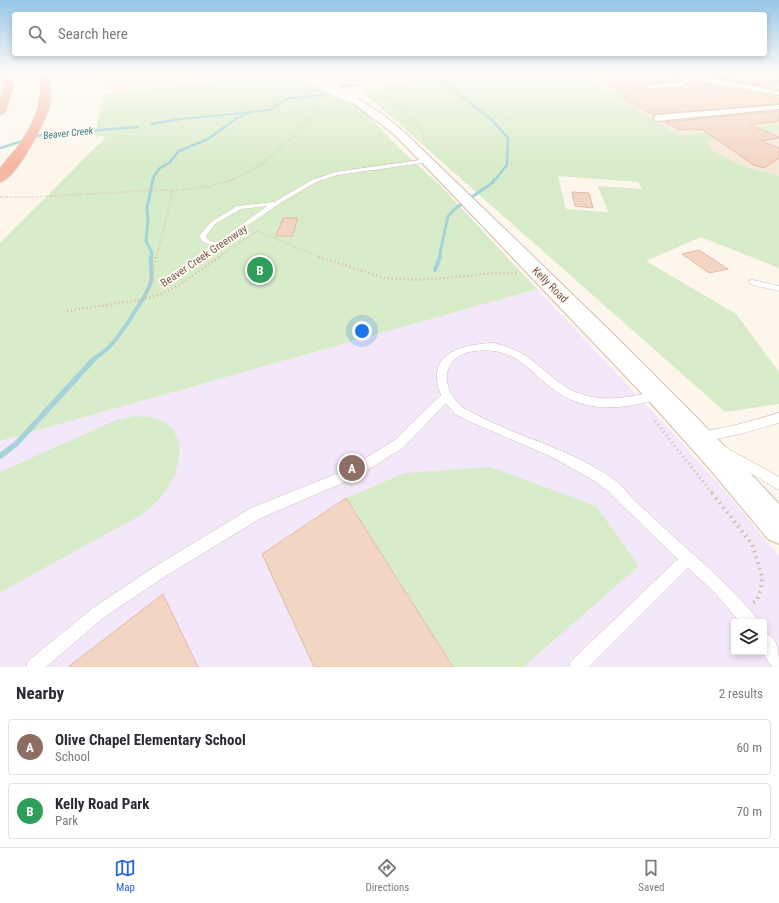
<!DOCTYPE html>
<html lang="en">
<head>
<meta charset="utf-8">
<style>
  :root { --surface:#fff; --page:#f2f2f3; --text:#2b2b33; --muted:#7c7c81; --line:#e1e1e2; --accent:#2563eb }
  body { margin:0; font-family:"Roboto Condensed",sans-serif; background:var(--page); color:var(--text) }
  .controls { position:absolute; right:12px; bottom:12px; display:grid; overflow:hidden; border-radius:4px; box-shadow:0 2px 6px #0003 }
  .controls button { width:36px; height:36px; display:grid; place-items:center; padding:0; border:0; border-bottom:1px solid var(--line); background:var(--surface); color:var(--text); font:20px sans-serif }
  .you { position:absolute; left:362px; top:331px; width:14px; height:14px; margin:-10px; border:3px solid #fff; border-radius:50%; background:#1a73e8; box-shadow:0 0 0 6px #1a73e833 }
  .badge { display:grid; place-items:center; width:26px; height:26px; border-radius:50%; background:var(--accent); color:#fff; font-size:13px; font-weight:700 }
  .pin { position:absolute; translate:-50% -50%; border:2px solid #fff; box-shadow:0 1px 4px #0006 }
  .list { margin:0; padding:0; list-style:none }
  h2 { display:flex; justify-content:space-between; align-items:center; height:52px; margin:0; padding:0 16px; font-size:17px }
  h2 small { font-size:13px; font-weight:400; color:var(--muted) }
  .list li { display:grid; grid-template-columns:26px 1fr auto; gap:12px; align-items:center; box-sizing:border-box; height:56px; margin:0 8px 8px; padding:0 8px; border:1px solid var(--line); border-radius:4px }
  .list b { display:block; font-size:15px; white-space:nowrap }
  .list p { margin:0; font-size:13px; white-space:nowrap; color:var(--muted) }
  .list em { font-size:13px; font-style:normal; color:var(--muted) }
  .icon { flex:none; width:22px; height:22px; fill:none; stroke:currentColor; stroke-width:2; stroke-linecap:round; stroke-linejoin:round }
  .map { position:relative; flex:none; width:779px; height:667px; overflow:hidden }
  .search { position:absolute; background:var(--surface); box-shadow:0 2px 6px #0003; left:12px; right:12px; top:12px; height:44px; display:flex; align-items:center; gap:10px; box-sizing:border-box; padding:0 14px; border-radius:4px; color:var(--muted); font-size:15px }
  .sheet { height:180px; background:var(--surface) }
  nav { display:flex; justify-content:space-around; align-items:center; box-sizing:border-box; height:56px; border-top:1px solid var(--line); background:var(--surface); font-size:11px; color:var(--muted) }
  nav a { display:grid; justify-items:center; gap:2px }
  nav .on { color:var(--accent) }
  .map>svg:first-child { display:block }
</style>
</head>
<body>
<div class="map">
<svg width="779" height="667" viewBox="0 0 779 667">
  <rect width="100%" height="100%" fill="#fdf6ec"/>
  <path fill="#f5e8da" d="M90 73H203L207 80 107 92Z
    M578 73H779V125L678 135 624 101 685 103 630 98 605 91Z
    M779 129V176L739 165 710 149 708 141Z"/>
  <path fill="#f3e8fa" fill-rule="evenodd" d="M537 289 674 434 729 496 779 556V667H0V441ZM734 622H764V652H734Z"/>
  <path fill="#d8ecc9" fill-rule="evenodd" d="M203 73H235L242 78 291 73 333 86 363 110 400 149 440 185 537 289 0 441V243L106 137 95 136 103 94 215 81Z
    M452 73H578L605 91 630 98 685 103 625 101 678 135 779 125V129L708 141 710 149 739 165 779 176V268L701 237 646 261 736 314 779 372V404L725 412 362 91ZM558 176 638 182 642 189 598 186 608 212 566 209Z
    M134 416C154 417 170 418 178 440 184 458 173 483 162 496 146 516 120 526 99 538 66 556 33 574 0 593V472L114 421Z
    M490 467 596 506 639 566 523 667H453L346 498 405 473Z"/>
  <g fill="none" stroke-linecap="round" stroke-linejoin="round">
    <path stroke="#a5d3da" stroke-width="2" d="M376 73 374 75 381 76 397 73
      M445 74 443 77 453 90 492 120
      M336 88 360 84V81L353 80 354 75 360 73
      M172 120 270 110 286 99 322 95 329 90
      M234 120 251 112"/>
    <path stroke="#a5d3da" stroke-width="2.5" d="M491 119 508 138 507 165 495 180
      M152 124 180 119
      M0 148 45 134 138 127
      M153 180 154 176 160 168 169 163 179 151 208 139 236 119"/>
    <path stroke="#a5d3da" stroke-width="3" d="M151 258 152 253 146 241 148 220 147 208 153 179
      M439 258 448 216 456 208 492 183 495 179"/>
    <path stroke="#a5d3da" stroke-width="4" d="M435 270 440 257
      M92 361C98 355 106 351 111 345 121 334 147 295 151 282 153 278 150 264 151 257"/>
    <path stroke="#a5d3da" stroke-width="5.5" d="M0 456 16 444 93 360"/>
  </g>
  <path fill="#f3d5c3" stroke="#e6bba3" d="M589 73H650L662 76 666 75 684 78 679 81 649 84 645 86 649 90 680 87 696 82 779 98V104L657 114 654 115 623 98 627 96Z
    M690 73H706L745 80 766 79 767 73H770L779 74V83L766 87Z
    M779 111V121L750 125 779 137V138L761 141 779 148V158L764 168 754 165 703 130 695 129 680 130 665 122Z
    M572 192 589 193 593 208 575 206Z
    M283 218H298L292 236H276Z
    M699 250 728 269 709 273 682 254Z
    M346 498 453 667H314L262 554Z
    M163 594 198 667H68Z"/>
  <g fill="none" stroke-linecap="round" stroke-linejoin="round">
    <g stroke="#d1beb0" stroke-width="1">
      <path id="service" d="M427 159 430 161 429 162 338 175 316 182 277 205 223 243 212 245 203 242 199 236 211 222 237 206 274 202 312 180 335 172ZM267 206 219 241 214 242 208 240 206 236 215 224 241 209Z
        M750 280H753L779 286V291L750 284 749 282Z
        M494 343C526 351 533 362 557 381 589 406 621 399 657 391L661 392 662 395 661 398C634 407 601 412 574 401 535 386 523 344 475 351 466 352 458 355 452 362 441 376 449 395 460 405 465 410 472 412 477 415 509 432 544 442 577 458 590 465 604 472 616 481 622 486 627 492 632 498 642 508 653 517 663 527 689 551 716 573 740 599 746 606 754 613 758 622H740L715 593 688 568 589 667H569L571 661 678 559 624 507 608 491 593 480 552 457 473 423 455 414 446 403 403 448 354 478 261 518 161 579 103 618 46 667H26L28 661 93 608 151 569 251 508 346 470 395 440 441 395C424 353 463 344 494 343Z
        M779 413V423L740 434 702 442 698 440 696 437 698 434 702 432 740 424Z
        M725 447 779 477V490L721 456 719 452 721 448Z
        M764 632C779 638 779 653 779 667H772L762 652H764Z"/>
    </g>
    <g stroke="#d1beb0" stroke-width="2">
      <path id="minor" d="M669 73H681L779 91V95L696 80 680 86 650 89 646 87 650 85 679 82 689 78 670 74Z
        M779 105V109L657 121 653 118 657 115Z"/>
    </g>
    <g stroke="#d1beb0" stroke-width="2">
      <path id="tertiary" d="M352 95 382 114 403 131C530 254 659 374 779 504V544L768 539 708 467 650 402 455 197 395 135 349 100 347 98 349 96Z"/>
    </g>
    <g stroke="#dad1cd" stroke-width="2">
      <path id="motorway" d="M3 73H11L13 87 5 112 0 115V99L5 87Z
        M40 73H48C50 83 52 93 50 103 46 120 17 178 0 182 0 179 0 173 0 170 2 164 13 153 17 148 34 125 44 102 40 73Z"/>
    </g>
    <path stroke="#d9b8a5" stroke-width="1" stroke-dasharray="0.5 1.5" stroke-linecap="butt" d="M369 88 394 103 414 120
      M359 90 453 73
      M309 120 318 109 316 104 321 96"/>
    <path stroke="#d9b8a5" stroke-width="1.5" stroke-dasharray="0.5 1.5" stroke-linecap="butt" d="M413 119 423 132 424 140
      M231 180C263 168 288 142 310 119"/>
    <path stroke="#d9b8a5" stroke-width="2" stroke-dasharray="0.5 2" stroke-linecap="butt" d="M171 191 211 186 234 179
      M0 197H33L163 190 171 191 172 196 156 258
      M217 258 257 231 322 258"/>
    <path stroke="#d9b8a5" stroke-width="2.5" stroke-dasharray="1 3" stroke-linecap="butt" d="M156 257 145 299C173 293 196 273 219 257
      M319 257 385 278 418 280 499 273H518
      M67 311 145 299"/>
    <path stroke="#d9b8a5" stroke-width="3" stroke-dasharray="1 3.5" stroke-linecap="butt" d="M655 421 713 494"/>
    <path stroke="#d9b8a5" stroke-width="4" stroke-dasharray="1.5 4.5" stroke-linecap="butt" d="M712 493 752 544 762 576 761 589 757 600 752 604"/>
    <use href="#service" fill="#fff" fill-rule="evenodd"/>
    <use href="#minor" fill="#fff" fill-rule="evenodd"/>
    <use href="#tertiary" fill="#fff" fill-rule="evenodd"/>
    <use href="#motorway" fill="#f7b7a3" fill-rule="evenodd"/>
    <g stroke="#d1beb0" stroke-width="10" stroke-linecap="butt">
      <path id="tertiary-bridge" d="M300 74 352 98"/>
    </g>
    <use href="#tertiary-bridge" stroke="#fff" stroke-width="10"/>
  </g>
  <linearGradient id="sky" x2="0" y2="1"><stop stop-color="#97c7e8"/><stop offset="0.44" stop-color="#fefbf6"/><stop offset="1" stop-color="#fefbf6" stop-opacity="0"/></linearGradient>
  <rect width="779" height="166" fill="url(#sky)"/>
  <g text-anchor="middle" dominant-baseline="central" stroke-width="4" stroke-linejoin="round" paint-order="stroke">
    <g font-size="10" font-style="italic" fill="#437c86" stroke="#fffaf3">
      <text transform="translate(68 133) rotate(-6)">Beaver Creek</text>
    </g>
    <g font-size="11" fill="#7a5c4d" stroke="#fffaf3">
      <text transform="translate(204 256) rotate(-34)">Beaver Creek Greenway</text>
      <text transform="translate(550 285) rotate(45)">Kelly Road</text>
    </g>
  </g>
</svg>
<div class="controls">
<button><svg class="icon" aria-label="layers" viewBox="0 0 24 24"><path d="M12 4l9 5-9 5-9-5zM3 14l9 5 9-5"/></svg></button>
</div>
<div class="you"></div>
<div class="pin badge" style="left:352px;top:468px;background:#8d6e63">A</div>
<div class="pin badge" style="left:260px;top:270px;background:#2e9e5b">B</div>
<div class="search"><svg class="icon" aria-label="search" viewBox="0 0 24 24"><circle cx="10" cy="10" r="6"/><path d="M15 15l6 6"/></svg>Search here</div>
</div>
<section class="sheet">
<h2>Nearby<small>2 results</small></h2>
<ul class="list">
<li><span class="badge" style="background:#8d6e63">A</span><div><b>Olive Chapel Elementary School</b><p>School</p></div><em>60 m</em></li>
<li><span class="badge" style="background:#2e9e5b">B</span><div><b>Kelly Road Park</b><p>Park</p></div><em>70 m</em></li>
</ul>
</section>
<nav>
<a class="on"><svg class="icon" aria-label="map" viewBox="0 0 24 24"><path d="M3 6l6-2 6 2 6-2v14l-6 2-6-2-6 2zM9 4v14M15 6v14"/></svg>Map</a>
<a><svg class="icon" aria-label="directions" viewBox="0 0 24 24"><path d="M12 3l9 9-9 9-9-9zM9 14v-3h6M13 9l2 2-2 2"/></svg>Directions</a>
<a><svg class="icon" aria-label="saved" viewBox="0 0 24 24"><path d="M7 4h10v16l-5-4-5 4z"/></svg>Saved</a>
</nav>
</body>
</html>
